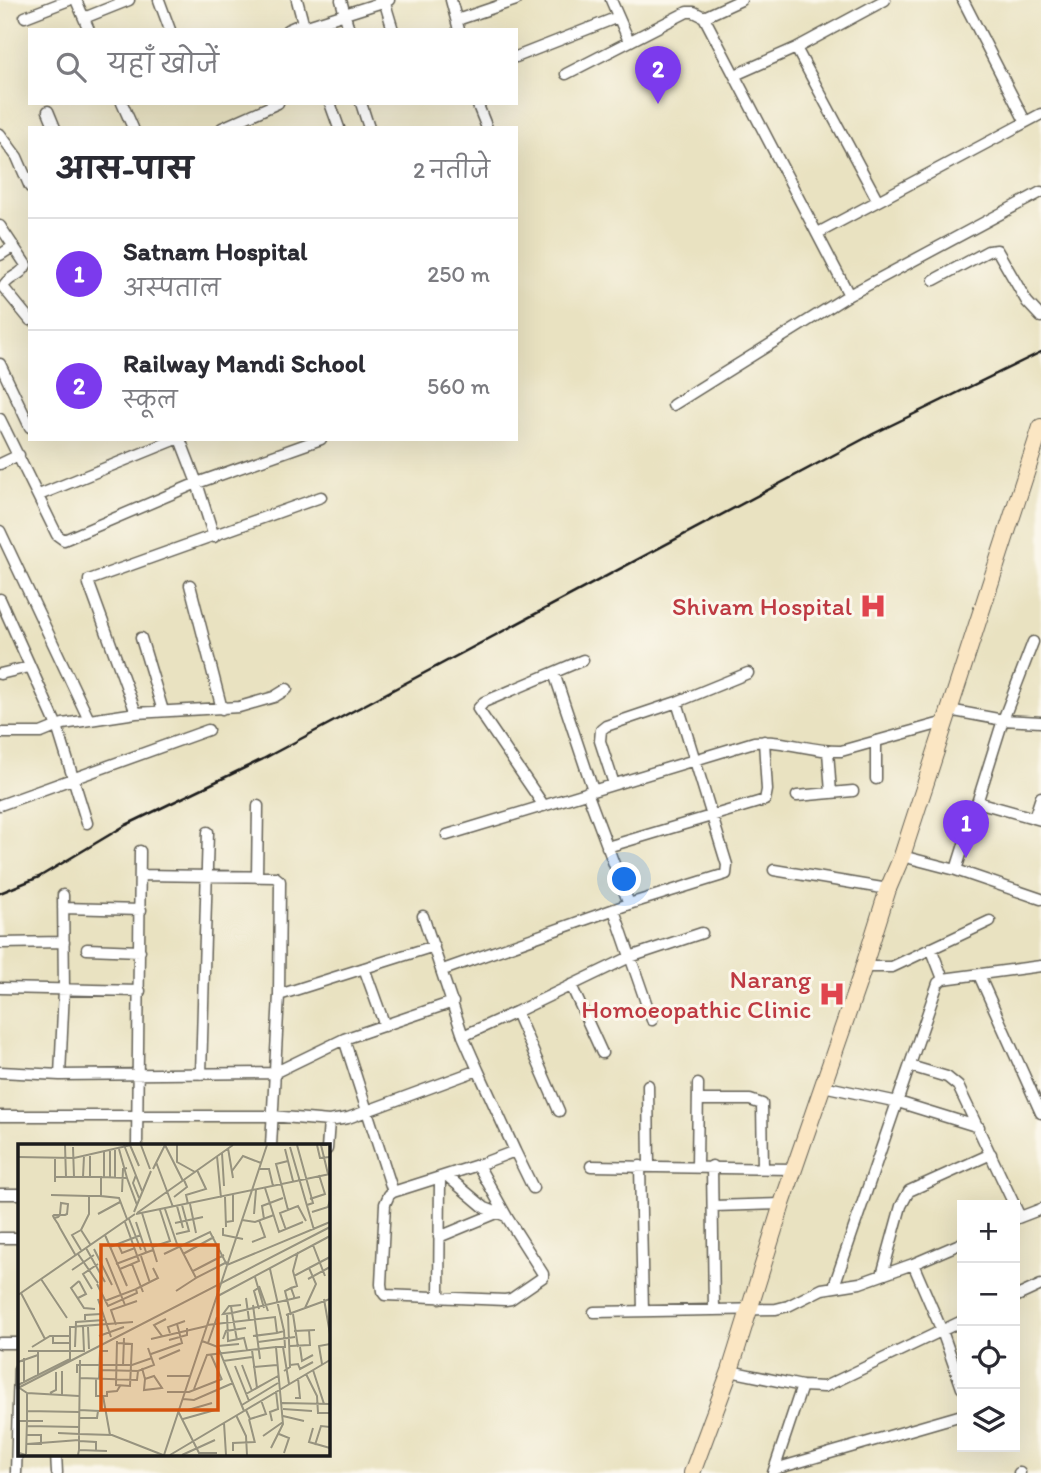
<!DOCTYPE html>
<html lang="hi">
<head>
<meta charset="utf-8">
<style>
  :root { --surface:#fff; --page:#f2f2f3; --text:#2b2b33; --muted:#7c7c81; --line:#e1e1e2; --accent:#7c3aed }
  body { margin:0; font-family:Itim,"Playpen Sans Deva",sans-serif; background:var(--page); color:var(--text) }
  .controls { position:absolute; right:21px; bottom:21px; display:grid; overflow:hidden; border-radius:0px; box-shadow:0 7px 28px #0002 }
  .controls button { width:63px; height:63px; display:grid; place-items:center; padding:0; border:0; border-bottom:2px solid var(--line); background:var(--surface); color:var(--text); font:35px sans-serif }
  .you { position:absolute; left:625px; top:880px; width:24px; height:24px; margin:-18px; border:5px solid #fff; border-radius:50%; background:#1a73e8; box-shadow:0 0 0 10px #1a73e833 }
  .badge { display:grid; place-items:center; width:46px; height:46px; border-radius:50%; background:var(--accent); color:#fff; font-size:23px; font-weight:700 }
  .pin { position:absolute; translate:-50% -58px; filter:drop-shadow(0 2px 4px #0008) }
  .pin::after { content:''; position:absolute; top:37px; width:24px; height:21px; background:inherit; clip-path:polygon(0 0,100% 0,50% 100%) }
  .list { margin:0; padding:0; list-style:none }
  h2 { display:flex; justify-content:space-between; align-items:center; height:91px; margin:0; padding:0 28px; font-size:30px }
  h2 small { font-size:23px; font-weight:400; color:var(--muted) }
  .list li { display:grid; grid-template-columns:46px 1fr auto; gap:21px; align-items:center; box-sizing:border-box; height:112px; padding:0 28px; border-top:2px solid var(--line) }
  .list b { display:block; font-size:26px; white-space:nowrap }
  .list p { margin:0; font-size:23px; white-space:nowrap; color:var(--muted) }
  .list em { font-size:23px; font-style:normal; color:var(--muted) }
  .icon { flex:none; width:38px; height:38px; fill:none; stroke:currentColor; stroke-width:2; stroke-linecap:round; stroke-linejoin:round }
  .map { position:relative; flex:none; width:1041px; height:1473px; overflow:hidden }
  .search { position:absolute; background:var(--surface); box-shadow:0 7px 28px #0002; left:28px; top:28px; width:490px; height:77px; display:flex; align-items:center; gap:18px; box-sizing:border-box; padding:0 24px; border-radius:0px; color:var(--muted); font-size:26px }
  .panel { position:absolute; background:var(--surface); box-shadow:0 7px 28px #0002; left:28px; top:126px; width:490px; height:315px; border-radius:0px }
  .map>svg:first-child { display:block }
</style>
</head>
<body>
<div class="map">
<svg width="1041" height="1473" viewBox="0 0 1041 1473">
  <rect width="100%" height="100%" fill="#fbf7ec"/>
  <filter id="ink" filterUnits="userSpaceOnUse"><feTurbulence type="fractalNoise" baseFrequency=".0143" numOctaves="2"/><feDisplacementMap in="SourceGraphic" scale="14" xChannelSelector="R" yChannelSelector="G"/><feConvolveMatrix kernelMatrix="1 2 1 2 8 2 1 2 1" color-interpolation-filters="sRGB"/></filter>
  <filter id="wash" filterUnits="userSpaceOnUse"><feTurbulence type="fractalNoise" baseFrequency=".00686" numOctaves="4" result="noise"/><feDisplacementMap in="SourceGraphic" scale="28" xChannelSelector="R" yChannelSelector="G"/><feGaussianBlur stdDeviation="1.57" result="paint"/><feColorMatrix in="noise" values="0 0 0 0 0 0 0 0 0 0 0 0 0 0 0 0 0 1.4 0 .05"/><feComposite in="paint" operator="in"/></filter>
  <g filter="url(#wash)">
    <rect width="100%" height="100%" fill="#e9e2c1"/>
  </g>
  <g filter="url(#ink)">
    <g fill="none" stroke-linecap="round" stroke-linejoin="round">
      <g stroke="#646156" stroke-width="13">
        <path id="minor" d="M76 0 89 30
          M159 0 170 30
          M297 0 305 30
          M341 0 349 30
          M384 0 393 30
          M451 0 459 30
          M611 0 629 41
          M963 0 1025 121
          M25 17 69 0
          M704 17 849 295 1041 192
          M84 18 129 0
          M457 20 516 0
          M304 27 389 0
          M287 30 303 23
          M796 48 877 199
          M516 57 618 17
          M566 74 687 12H694L704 17 741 0
          M735 75 796 48 885 0
          M122 103 133 128
          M330 103 339 128
          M361 103 369 128
          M477 103 487 128
          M48 111 55 128
          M222 128 278 103
          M0 134 17 157 30 187
          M0 226 26 265C22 276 8 276 3 287L30 320
          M818 233 1041 114
          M0 255 14 246
          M934 280 988 251 997 250 1027 302 1041 317
          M0 364 30 427
          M673 405 849 295
          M0 419 57 535 64 540 197 483 321 439
          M180 439 197 483 214 537
          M0 464 19 455
          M39 495 177 439
          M0 531 89 720
          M190 585 222 709
          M0 599 57 726 87 823
          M141 638 163 711
          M554 673 593 790
          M0 674 29 667
          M949 710 1003 720 1041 722
          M136 713 89 584V580L321 497
          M0 733H41L63 724 136 713 239 707 274 697 287 689
          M828 751 831 793
          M876 779V741
          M614 784 600 741 601 730 606 726 677 702 748 673
          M587 792 629 904
          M797 796 853 791
          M977 802 1041 820
          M0 805 208 730
          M544 806 478 709 484 702 583 660
          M1034 818 1041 797
          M447 835 754 742C784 739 811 752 841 751L945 722
          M607 847 765 800 767 790 764 741
          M902 856 956 870 1041 899
          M774 870 888 889
          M956 870 1003 720 1033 642
          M141 875 275 877 280 881 279 995 271 1146
          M257 877 258 806
          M63 908 141 910
          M614 910 652 1020
          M0 943 64 942
          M931 948 943 979
          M87 949 140 951
          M863 967H892L990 921
          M364 968 385 1026
          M443 970 629 904 726 874 727 865 677 702
          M979 975 1041 1113
          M571 985 602 1053
          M0 988 140 991
          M279 995 434 946
          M516 1012 630 957 702 933
          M463 1036 516 1012 559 1111
          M344 1039 393 1192 478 1165 508 1219 543 1274V1277L511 1299 505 1300 385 1295 382 1291 381 1284 385 1204 389 1195 393 1192
          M910 1066 947 1077 958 1086 1020 1217
          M478 1070 515 1151 478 1165
          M0 1072 60 1075 274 1073 344 1039 453 1002
          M201 1074 208 832
          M60 1075 64 990 63 895
          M648 1085 649 1166
          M823 1086 898 1102 979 1127
          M698 1100H750L762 1104 763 1168
          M0 1116H272L329 1121 348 1118 478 1070 463 1036 423 916
          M137 1146 140 851
          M327 1149 329 1121
          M515 1151 533 1188
          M591 1166 794 1169
          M640 1166 643 1311
          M712 1166 714 1310
          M697 1167 698 1084
          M447 1176 485 1208 506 1216
          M0 1194H19
          M714 1206 782 1204
          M1015 1219 1041 1209
          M439 1237 497 1213
          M0 1238H19
          M913 1264 942 1331 962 1388
          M882 1275 901 1206 909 1191 991 1154
          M834 1286 938 983 943 979 1041 966
          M1015 1297 1041 1285
          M439 1298 440 1178
          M594 1312 776 1309 788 1306 822 1289 860 1283 913 1264 962 1243
          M0 1343H19
          M730 1371 802 1386 824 1387 962 1321
          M56 1454 57 1473
          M775 1469 962 1415
          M16 1473 19 1369
          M773 1473 802 1386
          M1019 1473H1020"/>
      </g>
      <g stroke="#646156" stroke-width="18">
        <path id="secondary" d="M692 1473 730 1371 782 1204 861 975 888 889 902 856 1041 427"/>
      </g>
      <use href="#minor" stroke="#fff" stroke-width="10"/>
      <use href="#secondary" stroke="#fbe6c3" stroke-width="16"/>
      <path stroke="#1c1c1c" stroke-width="2.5" d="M0 893 39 877 126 825 263 759 873 434 1041 352"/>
    </g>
  </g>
  <defs>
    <g id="hospital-bare" transform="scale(2.1)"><path d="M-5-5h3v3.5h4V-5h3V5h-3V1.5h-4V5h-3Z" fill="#e0444e" stroke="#fbf7ec" stroke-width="2.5" paint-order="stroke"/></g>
  </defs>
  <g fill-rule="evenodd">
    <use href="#hospital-bare" x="873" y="606"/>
    <use href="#hospital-bare" x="832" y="994"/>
  </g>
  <g text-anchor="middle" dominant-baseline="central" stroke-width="6" stroke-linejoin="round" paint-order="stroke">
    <g font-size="26" fill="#be3a42" stroke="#fbf7ec" text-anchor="end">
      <text x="852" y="606">Shivam Hospital</text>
      <text x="811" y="979">Narang<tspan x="811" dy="30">Homoeopathic Clinic</tspan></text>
    </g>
  </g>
  <g transform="translate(18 1144)">
    <rect width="312" height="312" fill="#e9e2c1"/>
    <path fill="none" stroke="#97937f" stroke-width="2" d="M47 1 48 33M106 1 124 47M112 1 121 22M123 1 132 25M147 1 165 37M159 1V18L177 28M279 1 295 59 289 61M299 1 302 14 312 13M309 1H303L310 30M55 3 56 33M272 3 296 86M210 4 215 34M101 5 109 34M267 5 275 37M97 6V34M92 7V33M204 9 206 42M66 12 65 33H83V52L101 54 109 75M199 12 203 54M0 13 56 14 113 1M37 14V38M138 18 155 63M135 25 147 1M241 25H251L255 42M214 27 225 12 243 19M118 31 115 39 121 54M37 33H65M72 33V10M83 33 109 34 119 61M86 33V8M247 44 261 88 285 78M104 48 105 25 109 24M33 51 71 52M156 53 169 43 166 36M207 53 208 83M292 55 307 50 301 31M170 60 168 51 188 45 179 26M172 60 178 89M159 62 165 84M147 65 160 103M270 66 258 20 270 17M116 68 133 27M294 68 310 63 312 56M119 69 215 1M124 69 139 118M80 70 102 58M118 70 312 30M236 70 238 46M36 74 40 73 42 71V70L43 59 50 60 49 70 47 71H36L35 72 36 74 40 80 42 84 58 112M111 75 123 106M246 75 244 62 265 54M224 76 237 78 256 71M118 78 128 108M208 78 215 77V51M157 79 185 73M205 84V91L225 95M268 86 262 69 280 62 288 77M158 90 171 87 164 61M87 91 109 142M234 98 247 93 241 76M72 100 63 86 71 70V52H83M100 100 104 109 117 104M295 101 307 132M92 103 123 91M134 103 152 97 142 66M162 103 178 134 209 118M68 104 87 138M76 105 94 141M63 106 54 91 63 86M60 110 80 139M146 110 192 88 209 121 312 78M165 110 196 93M123 112 132 139M88 114 107 161M98 120 135 106M114 120 125 148M291 124 312 113M102 125 121 117 107 78M252 125 266 187M54 126 76 111M175 127 206 111M276 132 291 124 298 140 287 164M237 133 246 164M23 135 49 174M290 135 312 123M61 137 53 144 66 164 77 165M79 140 90 162 119 149 118 145 87 157M241 142 250 167M240 144 236 147 241 165M273 144 279 142 275 127 280 108M74 145 65 130 80 120M118 145 140 134 135 124M158 147 178 134M3 149 27 195M0 151 117 70M198 153 312 92M60 154 68 150 61 137M228 154 231 176M80 155 93 193M306 155 312 190M235 161 242 215M213 162 214 169 205 170 211 162H213L223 161M209 170 210 197 226 194 229 206M275 170 280 203M268 171 312 155M273 171 267 147 273 144 277 155M67 176V171L83 170M98 181 93 166 119 157M189 181 257 173 259 189 266 187 267 203H258L265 280 253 304M70 183 71 205M276 187 297 186M152 189 150 183 167 177M35 192V199H52M81 192 106 183M144 192 136 181 148 175M235 192 259 189M133 195 189 182M205 195 208 187 228 184M151 196 169 191V184M219 196 214 169 282 153M99 197 98 241 112 242 114 200 99 199M184 197 200 203 226 267M240 198 277 193M190 199 199 173M200 202 221 200M272 202 292 201 291 186M14 203 32 192H52M57 203 58 178 86 176M265 203 271 240M282 203 284 217 295 211M234 206 239 244M10 207H66L65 183M133 210 164 199 159 180M193 211 204 236M141 215 162 206M62 216 61 290 94 291 145 311M205 217 234 213M0 218 20 211M304 220 301 202 312 200M224 221 234 247M272 221 280 220 282 225 295 218M105 222 106 194M217 222 231 257M235 223 259 221M124 224 127 235 136 232 144 244 126 246 127 235M82 226 120 227 136 221 130 204M295 226 306 260M266 227 272 223 270 171M59 229V221H114L134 214M288 230 299 252 300 269H312M20 231V206M149 232H172M62 234 119 236 120 227M78 235V252H89V248L99 247 102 242M81 235 82 207H90M6 238V214M0 241 52 215V183L115 178M0 243 9 249V277H0M0 244 312 83M176 245 189 211 258 203M149 248H171L204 235M9 249 61 252M32 249 38 246V228M228 250 260 232M44 252V227M85 252 92 291M277 254H282L280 234M165 255 176 256 215 239M264 259 312 260M224 261 260 239M265 265 294 267M61 266 82 267M170 266 194 259M228 266 232 275 248 270 243 256M9 267 61 268M160 267 181 309H199M218 271 228 292 229 311M265 272 286 277M61 274H79L80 267M165 275 197 266M231 275 237 299M1 277V309L8 311M254 277 252 268 260 265 258 247M206 279 208 311M9 282 61 283M295 284 291 298 312 304M40 289 61 290V306M261 290 271 294 266 309M9 291H23V301M245 292 265 278M61 297 78 298V307M9 300 61 296M297 301 303 282 312 283M215 307V299L237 298M8 310 9 277H25M60 311 61 306 89 307M146 311 249 1M152 311 312 216M164 311 197 296"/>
    <path fill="#d4530e" fill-opacity="0.15" stroke="#d4530e" stroke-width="3.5" d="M83 101H200V266H83Z"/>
    <rect width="312" height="312" fill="none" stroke="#1c1c1c" stroke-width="3.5"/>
  </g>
</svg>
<div class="controls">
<button>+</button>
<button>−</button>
<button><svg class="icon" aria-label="locate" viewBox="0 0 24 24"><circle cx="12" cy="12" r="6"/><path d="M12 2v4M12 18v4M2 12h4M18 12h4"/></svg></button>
<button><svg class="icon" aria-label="layers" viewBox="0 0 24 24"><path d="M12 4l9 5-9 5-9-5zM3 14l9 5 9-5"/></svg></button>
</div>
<div class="you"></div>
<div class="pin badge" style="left:966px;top:858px">1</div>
<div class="pin badge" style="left:658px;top:104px">2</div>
<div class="search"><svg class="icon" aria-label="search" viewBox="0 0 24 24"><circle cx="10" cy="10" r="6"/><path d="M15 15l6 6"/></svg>यहाँ खोजें</div>
<section class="panel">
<h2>आस-पास<small>2 नतीजे</small></h2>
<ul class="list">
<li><span class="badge">1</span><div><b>Satnam Hospital</b><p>अस्पताल</p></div><em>250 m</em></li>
<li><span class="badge">2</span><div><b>Railway Mandi School</b><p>स्कूल</p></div><em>560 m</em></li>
</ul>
</section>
</div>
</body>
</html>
